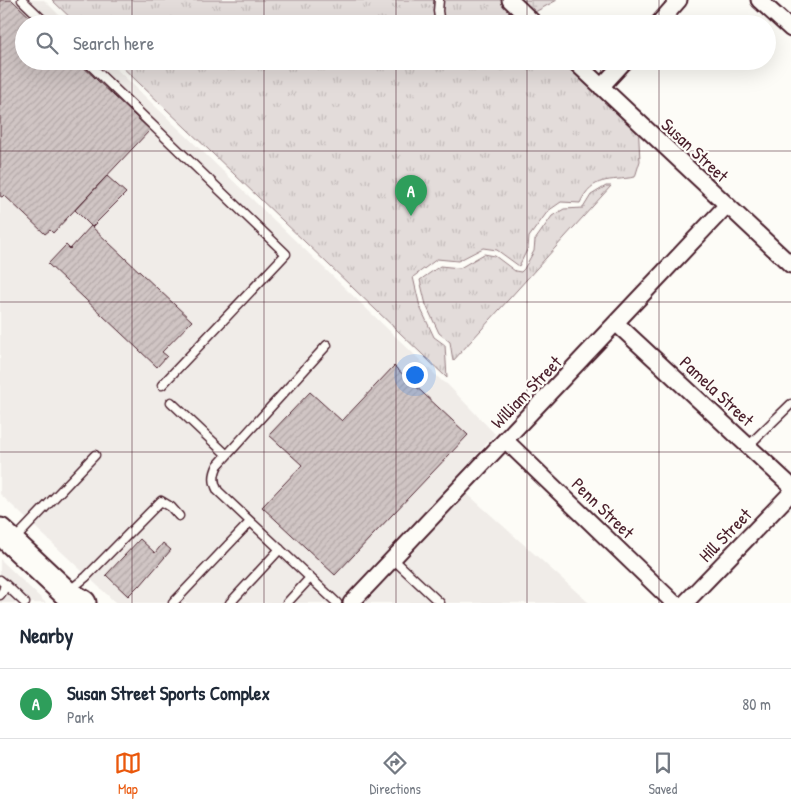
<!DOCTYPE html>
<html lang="en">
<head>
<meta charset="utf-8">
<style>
  :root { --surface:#fff; --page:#f6f6f7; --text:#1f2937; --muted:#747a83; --line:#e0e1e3; --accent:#ea580c }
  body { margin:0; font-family:"Patrick Hand",sans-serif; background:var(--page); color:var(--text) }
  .you { position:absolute; left:414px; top:374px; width:18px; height:18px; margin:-12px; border:4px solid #fff; border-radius:50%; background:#1a73e8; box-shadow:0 0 0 8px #1a73e833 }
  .badge { display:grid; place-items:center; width:32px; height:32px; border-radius:50%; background:var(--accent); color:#fff; font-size:16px; font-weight:700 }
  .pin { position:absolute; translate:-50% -41px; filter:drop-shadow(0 1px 2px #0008) }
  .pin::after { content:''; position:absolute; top:26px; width:18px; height:15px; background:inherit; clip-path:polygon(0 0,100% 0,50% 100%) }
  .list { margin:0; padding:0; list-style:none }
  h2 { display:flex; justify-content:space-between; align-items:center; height:65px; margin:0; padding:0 20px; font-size:21px }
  h2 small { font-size:16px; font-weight:400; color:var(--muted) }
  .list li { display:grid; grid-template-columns:32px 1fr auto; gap:15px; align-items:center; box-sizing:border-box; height:70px; padding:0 20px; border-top:1px solid var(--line) }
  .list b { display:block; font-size:19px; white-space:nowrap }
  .list p { margin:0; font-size:16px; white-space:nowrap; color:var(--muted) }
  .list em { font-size:16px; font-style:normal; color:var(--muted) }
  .icon { flex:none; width:28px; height:28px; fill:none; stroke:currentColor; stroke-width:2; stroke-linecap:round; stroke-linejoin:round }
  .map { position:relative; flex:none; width:791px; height:603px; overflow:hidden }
  .search { position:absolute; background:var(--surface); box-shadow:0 5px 20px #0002; left:15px; right:15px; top:15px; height:55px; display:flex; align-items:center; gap:12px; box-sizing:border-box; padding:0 18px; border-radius:28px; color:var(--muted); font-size:19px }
  .sheet { height:135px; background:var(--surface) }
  nav { display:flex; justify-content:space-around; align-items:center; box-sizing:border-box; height:70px; border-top:1px solid var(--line); background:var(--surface); font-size:14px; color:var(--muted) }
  nav a { display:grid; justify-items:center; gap:2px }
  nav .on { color:var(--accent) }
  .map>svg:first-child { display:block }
</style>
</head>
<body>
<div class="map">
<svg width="791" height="603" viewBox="0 0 791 603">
  <defs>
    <pattern id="wetland-marsh" width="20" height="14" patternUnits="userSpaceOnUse" patternTransform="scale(1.25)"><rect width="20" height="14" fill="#e3dcda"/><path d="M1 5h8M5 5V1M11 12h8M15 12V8" fill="none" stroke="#c4bcbb"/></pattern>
    <pattern id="park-tufts" width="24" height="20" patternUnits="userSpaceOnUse" patternTransform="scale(1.25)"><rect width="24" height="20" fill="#e3dcda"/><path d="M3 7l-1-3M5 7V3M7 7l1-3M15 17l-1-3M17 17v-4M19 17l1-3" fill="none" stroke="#c4bcbb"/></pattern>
    <pattern id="building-hatch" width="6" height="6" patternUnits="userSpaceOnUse" patternTransform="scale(1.25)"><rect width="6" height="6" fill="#d0c5c4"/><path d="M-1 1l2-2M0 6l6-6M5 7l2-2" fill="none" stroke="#b4a9a9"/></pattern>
  </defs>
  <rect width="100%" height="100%" fill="#fdfcf7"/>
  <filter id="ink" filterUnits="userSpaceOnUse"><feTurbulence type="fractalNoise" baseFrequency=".02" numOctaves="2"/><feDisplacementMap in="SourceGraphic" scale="10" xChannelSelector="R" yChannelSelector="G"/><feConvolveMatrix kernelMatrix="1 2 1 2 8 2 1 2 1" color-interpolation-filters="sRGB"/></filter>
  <g filter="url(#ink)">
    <path fill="#f0ece8" d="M0 0H44L68 24H24V61H108L443 382 447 384 495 434 453 481 589 603H116L0 494Z
      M0 559 46 603H0Z"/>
    <path fill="url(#wetland-marsh)" stroke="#967e82" d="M523 0H557L535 12Z"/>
    <path fill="url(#park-tufts)" stroke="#967e82" d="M52 0H510L535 24H77Z
      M116 61H574L638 122 640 161 635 177C609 182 593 175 580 203L561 202 548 211 529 237 528 248 519 266 497 250 483 248 458 261 437 259 413 277 420 307 434 337 445 345 447 378Z
      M606 186H611L453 361 450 342 439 333 426 305 420 280 440 266 460 268 484 254 495 256 515 271 521 272 524 269 534 251 535 240 552 216 564 209 583 208 591 195Z"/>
    <path fill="url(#building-hatch)" stroke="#4a1f2b" d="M0 0H12L37 24H24V61H77L150 130 53 233 50 230 45 234 4 195 2 197 0 196Z
      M107 176 126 193 92 227 75 210Z
      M91 226 192 321 162 352 167 356 157 367 48 264 66 245 70 249Z
      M394 366 468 435 335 575 262 507 302 465 269 435 310 392 342 421Z
      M140 539 155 553 163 543 171 550 140 586 139 585 128 596 106 575Z"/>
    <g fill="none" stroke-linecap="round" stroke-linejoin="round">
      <g stroke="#4a1f2b" stroke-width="11">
        <path id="service" d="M22 0 47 24
          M439 0 438 11 440 24
          M86 61 286 254 162 385
          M327 345 218 465C213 475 213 482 218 491L337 603
          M171 402 227 455
          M748 446 791 404
          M15 539 95 455
          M392 558 440 603
          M0 580 5 584 3 591 0 595
          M5 584 25 603
          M70 590 86 577 161 501 171 507 179 516
          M173 603 250 522
          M230 603 280 549
          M287 603 310 578"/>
      </g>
      <g stroke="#4a1f2b" stroke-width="19">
        <path id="minor" d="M510 0 535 24
          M759 0 791 29
          M658 24 679 0
          M574 61 791 265
          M601 87 625 61
          M617 324 791 486
          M505 440 674 603
          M351 603 727 205
          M685 603 791 493"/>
      </g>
      <g stroke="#4a1f2b" stroke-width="29">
        <path id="trunk" d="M0 531 66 593 83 603"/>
      </g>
      <use href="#service" stroke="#fdfcf7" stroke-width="8"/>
      <use href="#minor" stroke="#fdfcf7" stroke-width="15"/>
      <use href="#trunk" stroke="#fdfcf7" stroke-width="25"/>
    </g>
  </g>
  <path fill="none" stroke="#4a1f2b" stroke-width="1" stroke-opacity="0.55" d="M132 0V24M264 0V24M396 0V24M527 0V24M659 0V24M132 61V603M264 61V603M396 61V603M527 61V603M659 61V603M0 151H791M0 302H791M0 452H791"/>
  <g text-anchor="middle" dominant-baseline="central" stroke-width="4.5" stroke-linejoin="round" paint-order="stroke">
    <g font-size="18" fill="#4a1f2b" stroke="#fdfcf7">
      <text transform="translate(695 150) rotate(43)">Susan Street</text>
      <text transform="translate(717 391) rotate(43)">Pamela Street</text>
      <text transform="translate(526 392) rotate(-46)">William Street</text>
      <text transform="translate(603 508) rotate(44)">Penn Street</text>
      <text transform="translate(725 535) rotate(-46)">Hill Street</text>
    </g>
  </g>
</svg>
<div class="you"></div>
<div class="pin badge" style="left:411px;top:216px;background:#2e9e5b">A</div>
<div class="search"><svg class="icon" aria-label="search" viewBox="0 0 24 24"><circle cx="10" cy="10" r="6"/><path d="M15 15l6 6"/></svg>Search here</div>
</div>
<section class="sheet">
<h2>Nearby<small></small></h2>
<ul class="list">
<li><span class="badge" style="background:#2e9e5b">A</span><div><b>Susan Street Sports Complex</b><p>Park</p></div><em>80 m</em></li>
</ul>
</section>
<nav>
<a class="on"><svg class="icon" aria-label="map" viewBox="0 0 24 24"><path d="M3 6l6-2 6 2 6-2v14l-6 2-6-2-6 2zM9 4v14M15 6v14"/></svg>Map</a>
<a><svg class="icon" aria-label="directions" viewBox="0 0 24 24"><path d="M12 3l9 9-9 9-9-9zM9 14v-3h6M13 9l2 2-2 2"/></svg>Directions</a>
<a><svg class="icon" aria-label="saved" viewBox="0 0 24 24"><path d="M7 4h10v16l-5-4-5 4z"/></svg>Saved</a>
</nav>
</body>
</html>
